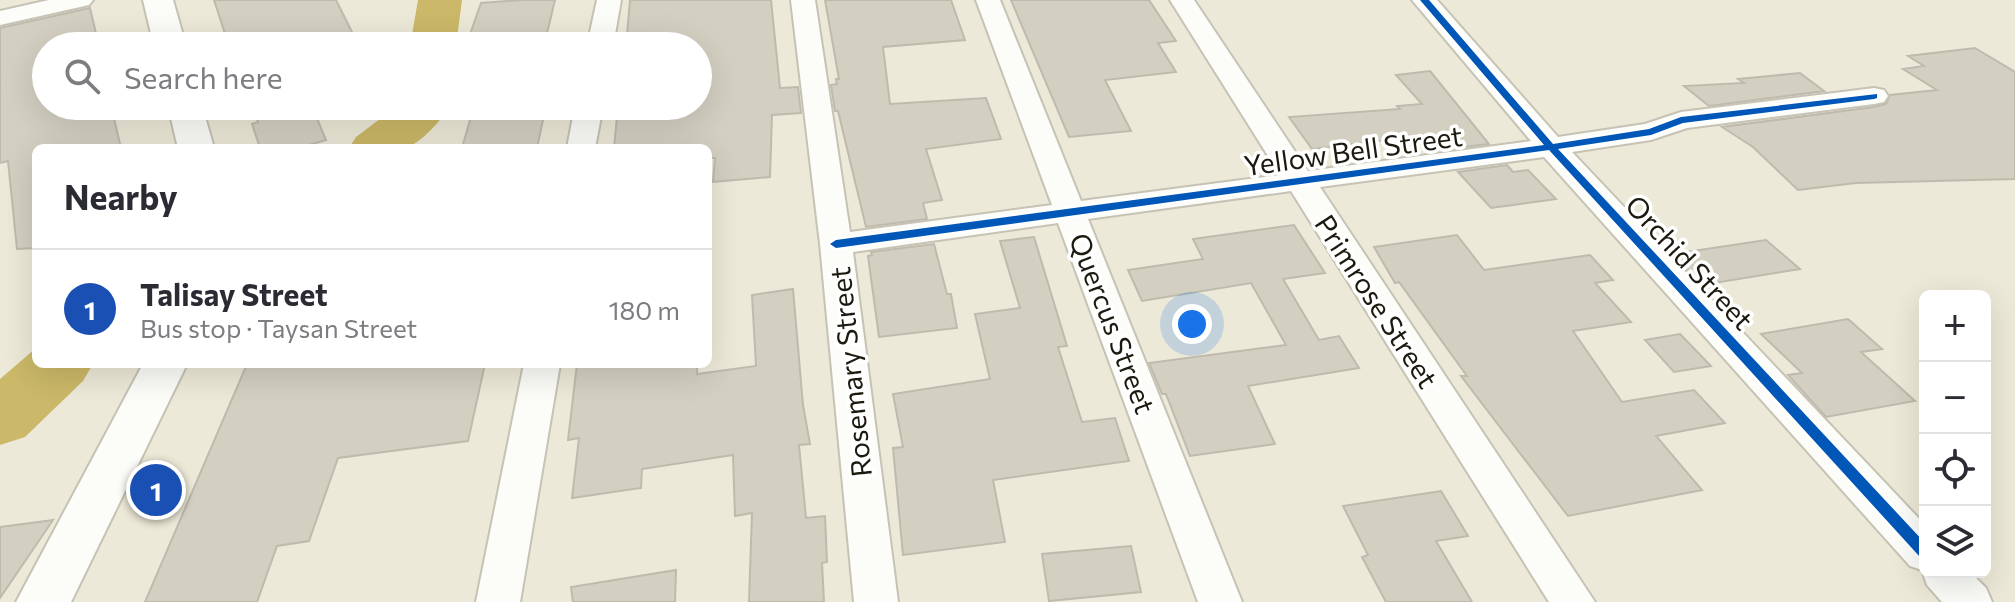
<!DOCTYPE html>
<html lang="en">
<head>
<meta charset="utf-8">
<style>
  :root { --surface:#fff; --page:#f2f2f3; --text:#2b2b33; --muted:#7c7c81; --line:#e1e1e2; --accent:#656255 }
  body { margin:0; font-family:Commissioner,sans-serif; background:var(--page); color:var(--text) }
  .controls { position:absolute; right:24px; bottom:24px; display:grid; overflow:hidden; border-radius:12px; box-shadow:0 8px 32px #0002 }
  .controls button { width:72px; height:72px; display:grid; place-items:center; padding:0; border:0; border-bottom:2px solid var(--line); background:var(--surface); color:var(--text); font:40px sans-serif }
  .you { position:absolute; left:1192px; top:324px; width:28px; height:28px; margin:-20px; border:6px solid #fff; border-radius:50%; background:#1a73e8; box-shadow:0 0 0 12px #1a73e833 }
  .badge { display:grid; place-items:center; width:52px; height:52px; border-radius:50%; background:var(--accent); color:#fff; font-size:26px; font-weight:700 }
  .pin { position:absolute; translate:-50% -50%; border:4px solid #fff; box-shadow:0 2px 8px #0006 }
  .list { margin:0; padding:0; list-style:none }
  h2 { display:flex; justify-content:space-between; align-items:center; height:104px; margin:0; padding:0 32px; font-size:34px }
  h2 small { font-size:26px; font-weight:400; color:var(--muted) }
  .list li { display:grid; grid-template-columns:52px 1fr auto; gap:24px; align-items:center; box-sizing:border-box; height:120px; padding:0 32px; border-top:2px solid var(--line) }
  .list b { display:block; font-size:30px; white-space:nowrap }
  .list p { margin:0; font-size:26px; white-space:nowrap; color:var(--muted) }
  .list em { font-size:26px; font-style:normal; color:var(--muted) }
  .icon { flex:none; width:44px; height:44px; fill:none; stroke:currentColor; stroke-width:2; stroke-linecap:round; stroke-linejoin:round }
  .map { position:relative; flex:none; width:2015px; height:602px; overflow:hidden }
  .search { position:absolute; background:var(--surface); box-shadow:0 8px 32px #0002; left:32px; top:32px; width:680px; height:88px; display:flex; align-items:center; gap:20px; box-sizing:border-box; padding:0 28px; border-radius:44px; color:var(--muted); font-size:30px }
  .panel { position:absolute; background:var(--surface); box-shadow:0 8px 32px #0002; left:32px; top:144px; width:680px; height:224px; border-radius:12px }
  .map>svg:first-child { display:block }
</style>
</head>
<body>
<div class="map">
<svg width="2015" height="602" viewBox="0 0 2015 602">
  <rect width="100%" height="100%" fill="#ede9d8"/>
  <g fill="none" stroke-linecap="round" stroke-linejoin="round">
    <path fill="#cbb868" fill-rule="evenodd" d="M418 0H462L456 46H410Z
      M397 106H448C445 118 420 143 408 147 397 152 363 148 349 148L356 137Z
      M36 348V364H93L83 381 25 437 0 445V379Z"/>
  </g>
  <path fill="#d3d0c2" stroke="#bebbae" stroke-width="2" d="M214 0H336L359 46H229Z
    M521 0H555L544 46H466L481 3Z
    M630 0H771L780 88 798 87 801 113 772 115 770 177 713 182 715 158H708V148H614L618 106H698V46H626Z
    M825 0H951L965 40 883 47 890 104 986 98 1001 139 926 149 942 200 923 203 927 219 866 227 838 111H835L831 85 837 84 836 79H839Z
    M1011 0H1149L1176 41 1158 43 1176 72 1105 80 1131 131 1069 137Z
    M90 8 99 46H46V106H111L121 148H36V248L17 249 8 161 0 163V28Z
    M1975 48 2015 72V179L1856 183 1798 190 1753 147 1722 127 1874 107 1886 104 1890 95 1937 90 1903 69 1924 66 1908 56Z
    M1430 71 1489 144 1439 150 1431 140 1423 141 1420 136 1312 149 1289 117 1400 109 1397 106 1422 104 1396 75Z
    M1800 73 1824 91 1709 106 1684 86 1744 83 1738 79Z
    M253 106H312L326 140 299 148H260L252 124 258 122Z
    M474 106H546L537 148H462Z
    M1507 165 1513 172 1528 170 1556 199 1491 208 1458 172Z
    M1294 225 1325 273 1283 279 1319 340 1339 336 1359 368 1248 386 1275 444 1190 456 1166 394H1162L1149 363 1286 345 1251 283 1142 301 1128 270 1203 259 1193 239Z
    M1457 235 1484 270 1590 255 1613 280 1595 283 1631 322 1573 331 1622 402 1694 390 1725 423 1656 436 1702 490 1568 516 1461 376H1467L1399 282 1395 283 1374 247Z
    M1034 237 1067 346 1058 347 1082 422 1115 418 1129 461 993 480 1005 542 903 555 893 448 903 447 893 394 990 379 975 314 1020 308 1000 241Z
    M1766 240 1800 269 1702 285 1673 254Z
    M934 244 947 294H951L957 328 879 337 868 256 872 255 871 252Z
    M793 289 803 405 810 444 799 445 806 518 825 516 827 562 822 563 824 602H749L752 513 735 516 733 455 642 469 641 488 572 498 579 438 568 440 577 364H697V374L756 366 752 295Z
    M1848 319 1882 349 1861 352 1915 401 1826 417 1788 375 1802 373 1761 334Z
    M1680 334 1711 366 1674 372 1645 340Z
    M247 364H485L468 441 338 458 309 541 277 546 257 602H145Z
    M1441 491 1468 536 1436 541 1472 602H1386L1362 557 1368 555 1343 506Z
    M53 520 0 598V527Z
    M1131 546 1141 592 1049 601 1042 554Z
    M676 570 675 602H573L571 587Z"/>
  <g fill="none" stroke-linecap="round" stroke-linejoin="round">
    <g stroke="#c6c3b5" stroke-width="4">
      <path id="minor" d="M49 0H93L89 5 0 25V11Z
        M597 0H621L613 46H587Z
        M791 0H815L850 232 1052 205 976 0H1000L1081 201 1280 175 1170 0H1194L1308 171 1531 141 1412 0H1437L1558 137 1645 124 1681 112 1874 88 1884 90 1888 96 1884 102 1874 104 1687 128 1651 140 1572 152 1925 525V572H1970L1986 588 1992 602H1942L1927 585 1922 570 1910 566 1544 157 1320 187 1595 602H1549L1291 191 1088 219 1242 602H1198L1058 223 853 252 898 602H854L820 244Z
        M575 106H603L595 148H567Z
        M524 364H560L520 602H476Z"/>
    </g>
    <g stroke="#c6c3b5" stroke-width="4">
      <path id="tertiary" d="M143 0H173L186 46H154Z
        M168 106H202L214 148H178Z
        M143 364H187L71 602H16Z"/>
    </g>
    <use href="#minor" fill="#fcfcf9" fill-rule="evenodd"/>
    <use href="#tertiary" fill="#fcfcf9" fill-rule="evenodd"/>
    <g stroke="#fff" stroke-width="5">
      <path id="cycleway" d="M1420 0H1429L1553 144 1649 129 1681 117 1877 94V98L1874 99 1683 123 1651 135 1558 149 1925 543V559L1920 557 1549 150 836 248 830 244 836 240 1544 145Z"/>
    </g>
    <use href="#cycleway" fill="#0057b8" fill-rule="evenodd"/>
  </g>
  <g text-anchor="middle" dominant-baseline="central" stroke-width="7" stroke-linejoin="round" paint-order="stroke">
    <g font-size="28" fill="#1c190e" stroke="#fff">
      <text transform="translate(1353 150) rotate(-8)">Yellow Bell Street</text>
      <text transform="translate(1690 262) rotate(47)">Orchid Street</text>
      <text transform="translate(1377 301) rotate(57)">Primrose Street</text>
      <text transform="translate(1113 323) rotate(69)">Quercus Street</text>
      <text transform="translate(850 372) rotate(-96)">Rosemary Street</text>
    </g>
  </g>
</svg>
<div class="controls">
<button>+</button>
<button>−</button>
<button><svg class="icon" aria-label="locate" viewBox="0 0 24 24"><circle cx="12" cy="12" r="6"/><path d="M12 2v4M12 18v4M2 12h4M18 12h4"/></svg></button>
<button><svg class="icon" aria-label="layers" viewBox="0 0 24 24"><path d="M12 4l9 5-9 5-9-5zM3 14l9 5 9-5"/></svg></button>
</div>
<div class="you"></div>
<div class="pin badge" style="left:156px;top:490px;background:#1a4fb4">1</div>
<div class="search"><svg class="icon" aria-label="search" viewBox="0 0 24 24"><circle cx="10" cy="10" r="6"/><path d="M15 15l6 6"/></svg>Search here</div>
<section class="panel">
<h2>Nearby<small></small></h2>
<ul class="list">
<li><span class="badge" style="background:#1a4fb4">1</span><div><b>Talisay Street</b><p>Bus stop · Taysan Street</p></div><em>180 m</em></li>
</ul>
</section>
</div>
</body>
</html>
